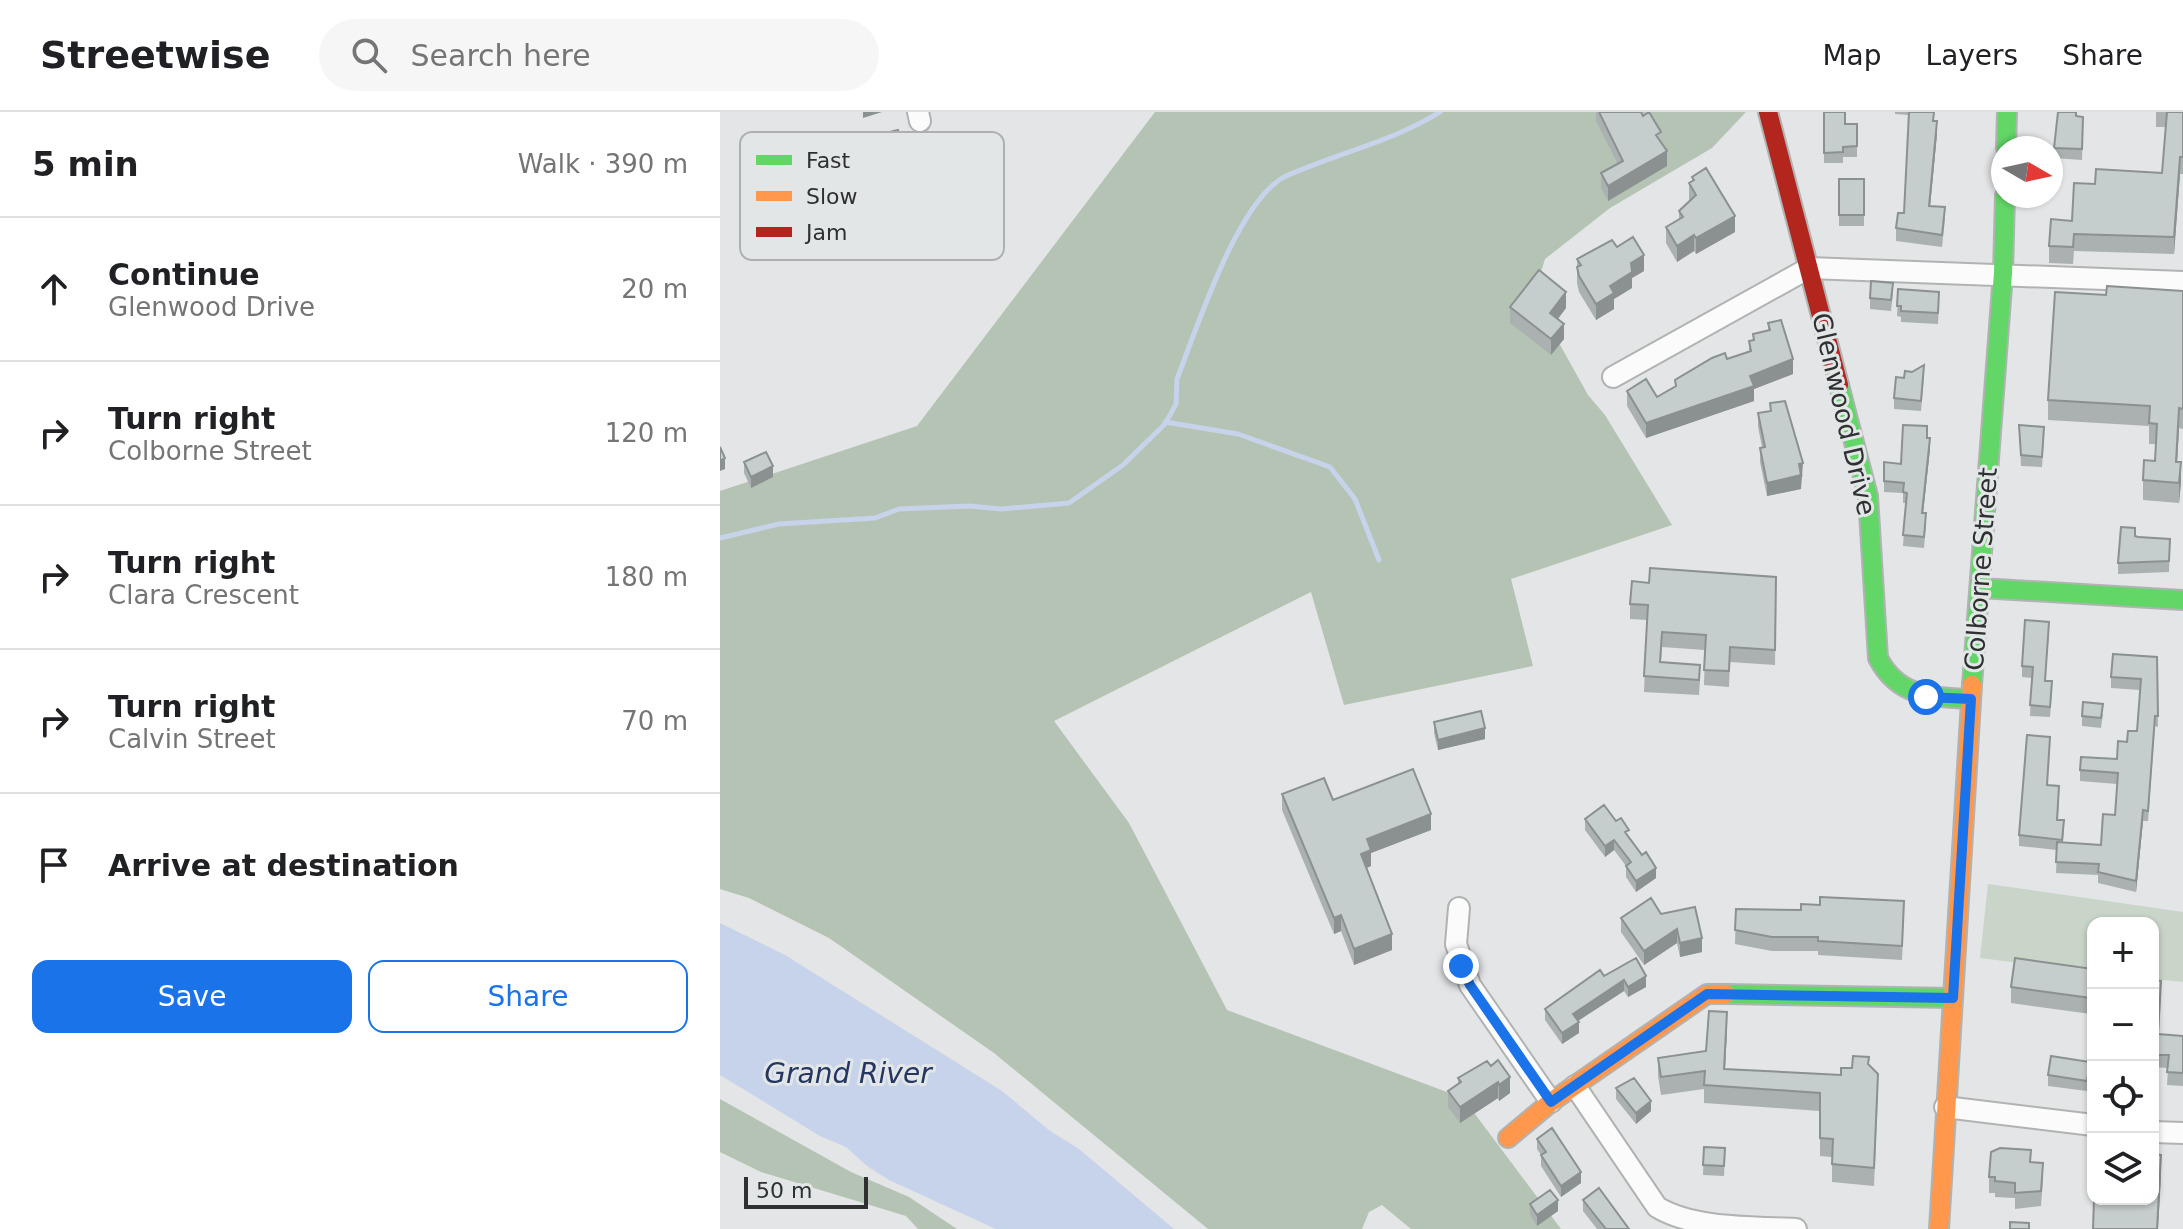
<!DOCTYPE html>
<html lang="en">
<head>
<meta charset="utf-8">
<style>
  :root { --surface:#fff; --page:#f6f6f6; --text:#202124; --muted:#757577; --line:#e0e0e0; --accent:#1a73e8 }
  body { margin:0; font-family:"DejaVu Sans",sans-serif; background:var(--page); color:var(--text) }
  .controls { position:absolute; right:24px; bottom:24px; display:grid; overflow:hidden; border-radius:16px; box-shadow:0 2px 6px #0004 }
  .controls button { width:72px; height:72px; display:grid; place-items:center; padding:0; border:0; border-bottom:2px solid var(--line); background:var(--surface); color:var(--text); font:40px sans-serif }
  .compass { position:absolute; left:1271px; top:24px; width:72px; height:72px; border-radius:50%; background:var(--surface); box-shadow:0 2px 6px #0004; rotate:99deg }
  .scale { position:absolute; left:24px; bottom:20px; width:124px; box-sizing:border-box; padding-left:8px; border:4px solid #2f3131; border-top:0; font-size:22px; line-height:28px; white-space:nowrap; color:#2f3131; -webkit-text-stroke:6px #e2e6e7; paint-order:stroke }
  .stop { position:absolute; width:24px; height:24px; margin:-18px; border:6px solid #1a73e8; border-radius:50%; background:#fff }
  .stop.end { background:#1a73e8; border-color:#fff; box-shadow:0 2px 8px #0008 }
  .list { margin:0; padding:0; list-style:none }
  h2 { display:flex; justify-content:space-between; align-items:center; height:104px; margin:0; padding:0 32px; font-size:34px }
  h2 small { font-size:26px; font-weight:400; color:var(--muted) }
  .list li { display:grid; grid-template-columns:52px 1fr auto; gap:24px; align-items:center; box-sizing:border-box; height:144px; padding:0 32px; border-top:2px solid var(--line) }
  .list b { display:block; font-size:30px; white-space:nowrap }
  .list p { margin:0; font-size:26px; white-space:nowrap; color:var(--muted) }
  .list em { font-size:26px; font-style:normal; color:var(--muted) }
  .actions { display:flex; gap:16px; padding:24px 32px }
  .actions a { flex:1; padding:18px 0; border:2px solid var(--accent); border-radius:16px; text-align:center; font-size:28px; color:var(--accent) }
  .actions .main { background:var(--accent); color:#fff }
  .icon { flex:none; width:44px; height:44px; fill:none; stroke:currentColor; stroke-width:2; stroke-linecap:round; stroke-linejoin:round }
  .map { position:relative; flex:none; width:1463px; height:1117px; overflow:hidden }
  header { display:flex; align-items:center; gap:48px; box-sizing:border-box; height:112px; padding:0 40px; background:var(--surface); border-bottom:2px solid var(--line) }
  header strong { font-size:38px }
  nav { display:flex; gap:44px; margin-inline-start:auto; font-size:28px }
  .search { width:560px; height:72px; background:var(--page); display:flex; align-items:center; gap:20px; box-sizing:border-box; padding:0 28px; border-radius:44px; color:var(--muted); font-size:30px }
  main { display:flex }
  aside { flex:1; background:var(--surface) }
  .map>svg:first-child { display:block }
</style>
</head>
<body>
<header>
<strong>Streetwise</strong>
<div class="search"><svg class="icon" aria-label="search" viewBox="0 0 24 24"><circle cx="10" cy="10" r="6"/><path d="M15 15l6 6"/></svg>Search here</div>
<nav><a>Map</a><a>Layers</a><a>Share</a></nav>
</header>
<main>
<aside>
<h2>5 min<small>Walk · 390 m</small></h2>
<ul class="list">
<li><svg class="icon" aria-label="ahead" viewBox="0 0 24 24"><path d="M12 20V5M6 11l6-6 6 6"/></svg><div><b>Continue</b><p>Glenwood Drive</p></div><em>20 m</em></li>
<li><svg class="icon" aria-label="right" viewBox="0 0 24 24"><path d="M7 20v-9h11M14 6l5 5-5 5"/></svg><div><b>Turn right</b><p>Colborne Street</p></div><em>120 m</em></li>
<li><svg class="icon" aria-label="right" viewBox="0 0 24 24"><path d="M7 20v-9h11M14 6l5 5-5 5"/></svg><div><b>Turn right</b><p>Clara Crescent</p></div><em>180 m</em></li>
<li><svg class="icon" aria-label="right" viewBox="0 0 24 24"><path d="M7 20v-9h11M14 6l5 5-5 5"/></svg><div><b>Turn right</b><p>Calvin Street</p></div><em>70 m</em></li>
<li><svg class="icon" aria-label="arrive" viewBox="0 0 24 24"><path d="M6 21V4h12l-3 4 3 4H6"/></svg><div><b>Arrive at destination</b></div></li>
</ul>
<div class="actions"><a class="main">Save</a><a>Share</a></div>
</aside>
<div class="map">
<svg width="1463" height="1117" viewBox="0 0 1463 1117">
  <rect width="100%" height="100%" fill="#e3e5e6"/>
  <path fill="#c8d5c8" d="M1268 772 1463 800V870L1433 867V811H1373V860L1260 846Z"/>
  <path fill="#b5c3b4" d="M435 0H1026L992 36 890 96 825 147 816 176 829 213 868 283 885 303 952 413 791 467 813 554 624 593 591 480 334 609 409 711 507 898 743 986 841 1117H691L662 1093 649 1100 642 1117H488L274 941 109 826 29 786 0 777V379L197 314Z
    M0 987 131 1060 189 1085 237 1117H198L186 1104 41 1060 0 1040Z"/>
  <path fill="#c7d3ea" d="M0 811 65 843 282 979 330 1019 359 1037 454 1117H276L169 1068 147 1054 126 1035 100 1024 0 963Z"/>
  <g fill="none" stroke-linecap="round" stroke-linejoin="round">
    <path stroke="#c7d3ea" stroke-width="5" d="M445 310 518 322 610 355 635 387 659 448
      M0 426 59 412 155 406 179 397 249 394 281 397 349 391 403 353 445 312 456 292 457 267C477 216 518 87 566 64 617 41 672 30 720 0"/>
    <g stroke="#b1b3b3" stroke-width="24">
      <path id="street" d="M198 0 200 9
        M893 265 1089 156 1463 170
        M739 796 736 832 750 873 831 990
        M855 974 937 1095C973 1117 1032 1115 1076 1117
        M1225 995 1373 1013
        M1433 1020 1463 1021"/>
    </g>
    <g stroke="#b1b3b3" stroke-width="22">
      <path id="fast" d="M1286 36 1287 0
        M1119 273 1148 384 1158 546C1178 585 1211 585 1251 587
        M1260 476 1463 488
        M1252 573 1283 161 1285 84
        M1006 882 1233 886"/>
    </g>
    <g stroke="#b1b3b3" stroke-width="22">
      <path id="slow" d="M788 1026 831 990 987 882H1006
        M1219 1117 1252 573"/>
    </g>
    <g stroke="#b1b3b3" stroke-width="22">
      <path id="jam" d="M1048 0 1119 273"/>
    </g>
    <use href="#street" stroke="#fbfbfb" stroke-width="20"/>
    <use href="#fast" stroke="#63d668" stroke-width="18"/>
    <use href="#slow" stroke="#ff974d" stroke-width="18"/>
    <use href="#jam" stroke="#b3261e" stroke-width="18"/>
  </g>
  <path fill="#aab1b0" d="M876 0H921L941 30 947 54 888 89 881 76V61L898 52 876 9Z
    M1104 0 1125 12H1137V45H1123V51H1104Z
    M1175 0H1214V9L1217 22 1210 94 1225 107 1222 135 1176 129V116L1184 101 1189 3 1175 2Z
    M1436 0H1463V62H1460L1454 142 1354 139 1353 152 1329 151V134L1352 109 1375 72 1442 61 1446 15H1436Z
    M1357 4 1363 15 1362 48 1334 46V36Z
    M153 24 184 47 155 59 149 42V31L153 30Z
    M98 36 126 57 103 64 98 47Z
    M972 65 1015 120 976 142 974 139 957 150 946 131V115L959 107V99L970 89 969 87V71L972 69Z
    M1119 67H1144V114H1119Z
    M897 135 924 159 912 166V176L894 187V197L876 208 859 180 857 171V147Z
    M1178 177 1219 190 1218 212 1181 210V205L1177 204Z
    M1463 179V317L1459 316 1457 350 1461 370 1459 391 1423 388V368L1435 349 1436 332H1429V314L1328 308V288L1386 183Z
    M1173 181 1171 199 1150 197V186Z
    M790 195 846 196 838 207 844 227 831 243 790 211Z
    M1048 211 1073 262 1034 277V289L926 326 907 294V279L937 285 955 274V268L1029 239V229L1033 228V222L1048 218Z
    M1192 260 1204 264 1201 299 1174 297V286L1184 266Z
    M1050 291 1083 364 1081 365V377L1047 384 1040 350V336L1042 335 1038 315V301L1050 299Z
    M1299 313 1324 326 1322 355 1301 354Z
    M1207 326 1210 337 1203 401 1206 412 1204 436 1183 434 1186 391H1183V381L1164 380V350L1181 352Z
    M24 350 53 365 31 376 24 361Z
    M1415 424 1450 427 1449 460 1398 462V451Z
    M1056 465 1055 553 1010 550 1009 575 984 573 985 538 942 535 941 550 980 568 979 583 924 580 927 508 910 507V492L929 471Z
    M1329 521 1325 569 1332 580 1330 605 1310 604 1312 566 1302 565V554Z
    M1437 545 1438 615 1435 614 1428 709H1423L1416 780 1378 771V763L1336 761 1337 738 1299 734V723L1330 636 1327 673 1339 685 1338 708 1344 719 1343 731 1381 733 1395 703 1397 672 1360 669V658L1397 647 1407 630 1417 619 1420 578 1391 576V565Z
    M1383 602 1381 616 1362 614V604Z
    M714 610 765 627 718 638 714 621Z
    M562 682 613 688 711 718 651 741V754L647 756 672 838 634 853 621 819 614 822 562 698Z
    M865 707 909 726 936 766 916 780 906 765V754L894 738 885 745 865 718Z
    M1016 797 1184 803 1182 848 1098 843V839H1052L1015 832Z
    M941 802 982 840 960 845 957 831 924 853 901 820V806Z
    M1373 857V883L1371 902 1291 891V875Z
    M884 864 926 875 908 885 904 879 858 909 859 921 842 932 825 908V897Z
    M1433 868 1441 881 1439 922 1463 924V974L1447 973 1448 956 1433 955Z
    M1007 918 1005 957 1121 963 1132 956 1149 952 1158 980 1154 1074 1112 1070V1045L1100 1044V999L984 991V977L941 983 938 964V946L986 939Z
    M771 954 790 981 779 989 778 986 740 1011 728 995V979L738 971V966Z
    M1370 960 1367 979 1328 974V963Z
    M896 976 931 999 916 1012 896 987Z
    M817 1027 861 1071 841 1085 821 1054V1043L817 1037Z
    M984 1035 1005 1036 1004 1064 983 1063Z
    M1311 1050 1323 1067 1321 1094 1295 1097V1086L1275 1085V1081H1269V1065Z
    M863 1088 909 1117H877L863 1099Z
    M810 1092 838 1099 817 1114 810 1103Z"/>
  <path fill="#8b9090" d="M143 0H162L143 6Z
    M1217 9V22L1209 106V94Z
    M184 37V47L155 59V48Z
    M947 39V54L888 89V74Z
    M1460 45V62L1454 142V125Z
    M126 46V57L103 64V54Z
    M1015 104V120L976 142V126Z
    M974 123V139L957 150V134Z
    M924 143V159L912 166V176L894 187V197L876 208V192L890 174 911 151Z
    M846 180V196L830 217V201Z
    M844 212V227L831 243V227Z
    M1073 247V262L1034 277V289L926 326V311L1030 264Z
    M1459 296V316L1456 370V350Z
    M1210 326V337L1202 411V401Z
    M5 346V357L0 359V349Z
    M1461 350V370L1459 391V371Z
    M1083 351 1081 377 1047 384V371L1079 352Z
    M53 354V365L31 376V365Z
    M765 616V627L718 638V628Z
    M1423 698V709L1416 780V769Z
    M711 702V718L651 741V754L641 758V742L647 727Z
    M894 728V738L885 745V734Z
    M936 756V766L916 780V769Z
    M621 803V819L614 822V806Z
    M957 817V831L924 853V839Z
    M672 822V838L634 853V837Z
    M982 826V840L960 845V831Z
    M926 864V875L908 885V875Z
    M1373 867V883L1371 902V886Z
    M904 868V879L853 912V902Z
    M1007 900V918L1004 975V957Z
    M859 910V921L842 932V921Z
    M1370 950V960L1367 979V969Z
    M790 965V981L779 989V973Z
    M778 970V986L740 1011V995Z
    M931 989V999L916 1012V1001Z
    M1441 1043V1064L1438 1117H1437Z
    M861 1060V1071L841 1085V1074Z
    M838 1088V1099L817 1114V1103Z"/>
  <path fill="#c6cecd" stroke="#8b9090" stroke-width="2" d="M879 0H921L923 4 929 0 941 20 936 23 947 39 888 74 881 61 903 49Z
    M1104 0H1125V12H1137V34L1123 35V40L1104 41Z
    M1189 0H1214L1213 9H1217L1209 94 1225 95 1222 123 1176 116 1178 101H1184Z
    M1338 0H1356V4L1363 5 1362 37 1334 36Z
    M1447 0H1463V45H1460L1454 125 1354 122 1353 135 1329 134 1331 107 1352 109 1354 71 1375 72 1376 57 1442 61Z
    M178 18 184 37 155 48 149 31 155 30 153 24Z
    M986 56 1015 104 976 126 974 123 957 134 946 115 963 105 959 99 976 83 969 71 974 68 972 65Z
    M1119 67H1144V103H1119Z
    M913 125 924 143 911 151 912 160 890 174 894 181 876 192 859 164 857 155 861 153 857 147 892 128 897 135Z
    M819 158 846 180 830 201 844 212 831 227 790 195Z
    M1151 169 1173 171 1171 188 1150 186Z
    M1387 174 1463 179V297L1459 296 1456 350H1461L1459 371 1423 368 1424 348 1435 349 1437 312 1429 311 1430 294 1328 288 1335 180 1386 183Z
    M1178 177 1219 180 1218 201 1181 199V194H1177Z
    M1061 208 1073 247 1030 264 1034 274 926 311 907 279 926 267 937 285 956 274 955 268 992 246 1005 241 1007 247 1031 239 1029 229 1034 228 1033 222 1050 218 1048 211Z
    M1204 253 1201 289 1174 286 1176 265 1184 266 1185 259 1192 260Z
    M1065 289 1083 351 1079 352 1081 363 1047 371 1040 336 1045 335 1038 301 1051 299 1050 291Z
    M1183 313 1207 314V326H1210L1202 401H1206L1204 425 1183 423 1187 381 1183 380 1184 371 1164 369V350L1181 352Z
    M1299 313 1324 315 1322 345 1301 343Z
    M0 335 5 346 0 349Z
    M46 340 53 354 31 365 24 350Z
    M1401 415 1415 416V424L1418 425 1450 427 1449 449 1398 451Z
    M930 456 1056 465 1055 538 1010 535 1009 559 984 558 986 523 942 520 940 550 980 553 979 568 924 564 928 493 910 492 912 469 929 471Z
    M1305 508 1329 510 1325 569H1332L1330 595 1310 593 1313 555 1302 554Z
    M1393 542 1437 545 1438 604H1435L1428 699 1423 698 1416 769 1378 760 1379 752 1336 750 1337 730 1381 733 1383 702 1395 703 1398 661 1360 658 1361 645 1397 647 1398 629 1407 630 1408 619H1417L1421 567 1391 565Z
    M1363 590 1383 592 1381 606 1362 604Z
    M761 599 765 616 718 628 714 610Z
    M1307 623 1330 625 1327 673 1339 674 1337 708H1344L1342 728 1299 723Z
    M693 657 711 702 647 727 651 738 641 742 672 822 634 837 621 803 614 806 562 682 604 666 613 688Z
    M884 693 896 709 901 706 909 718 905 720 922 743 926 740 936 756 916 769 906 754 911 750 894 728 885 734 865 707Z
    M1100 785 1184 789 1182 834 1098 829V825H1052L1015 818 1016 797 1081 798V792L1100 793Z
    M931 786 941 802 975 795 982 826 960 831 957 817 924 839 901 806Z
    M916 846 926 864 908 875 904 868 853 902 859 910 842 921 825 897 880 858 884 864Z
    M1295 846 1373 857 1371 886 1291 875Z
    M1433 868 1441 869 1438 922 1463 924V961L1447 960 1449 943H1433Z
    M989 899 1007 900 1004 957 1121 963V956H1132L1133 944 1149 945 1148 952 1158 962 1154 1056 1112 1052 1113 1027 1100 1026V981L984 973 985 959 941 965 938 946 986 939Z
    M1331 944 1370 950 1367 969 1328 963Z
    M778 948 790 965 779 973 778 970 740 995 728 979 741 970 738 966 767 949 771 954Z
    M914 966 931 989 916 1001 896 976Z
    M832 1016 861 1060 841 1074 821 1043 826 1040 817 1027Z
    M984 1035 1005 1036 1004 1054 983 1053Z
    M1280 1036 1311 1038 1310 1050 1323 1051 1321 1079 1295 1081V1071L1275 1069V1065H1269L1271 1040Z
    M1433 1042 1441 1043 1437 1117H1373L1374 1087H1433Z
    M879 1076 909 1117H886L863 1088Z
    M830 1078 838 1088 817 1103 810 1092Z
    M1290 1110 1309 1111V1117H1290Z"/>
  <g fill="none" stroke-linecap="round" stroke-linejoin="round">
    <path stroke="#1a73e8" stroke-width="10" d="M741 854 750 873 831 990 987 882 1233 886 1251 587 1206 585"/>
  </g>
  <g text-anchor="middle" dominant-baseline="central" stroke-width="6" stroke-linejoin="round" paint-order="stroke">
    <g font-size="26" fill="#2f3131" stroke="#e2e6e7">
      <text transform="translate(1124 302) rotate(77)">Glenwood Drive</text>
      <text transform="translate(1261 457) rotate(-86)">Colborne Street</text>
    </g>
    <g font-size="28" font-style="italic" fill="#243661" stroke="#e2e6e7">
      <text x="128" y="961">Grand River</text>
    </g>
  </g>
  <rect x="20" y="20" width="264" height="128" rx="12" fill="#e2e6e7" stroke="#acb0b0" stroke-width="2"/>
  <rect x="36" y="43" width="36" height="10" fill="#63d668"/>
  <rect x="36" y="79" width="36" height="10" fill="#ff974d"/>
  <rect x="36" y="115" width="36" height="10" fill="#b3261e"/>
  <g font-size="22" fill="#2f3131">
    <text x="86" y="56">Fast</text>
    <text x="86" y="92">Slow</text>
    <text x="86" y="128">Jam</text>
  </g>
</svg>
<div class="controls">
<button>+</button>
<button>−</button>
<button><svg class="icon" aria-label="locate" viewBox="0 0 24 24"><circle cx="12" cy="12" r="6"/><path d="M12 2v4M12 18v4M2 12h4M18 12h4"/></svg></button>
<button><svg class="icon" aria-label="layers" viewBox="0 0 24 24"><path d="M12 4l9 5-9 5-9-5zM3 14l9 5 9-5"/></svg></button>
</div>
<svg class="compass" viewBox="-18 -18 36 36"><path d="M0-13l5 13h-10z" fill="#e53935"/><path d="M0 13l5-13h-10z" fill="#757577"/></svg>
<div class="scale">50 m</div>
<div class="stop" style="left:1206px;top:585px"></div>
<div class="stop end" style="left:741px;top:854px"></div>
</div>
</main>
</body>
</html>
